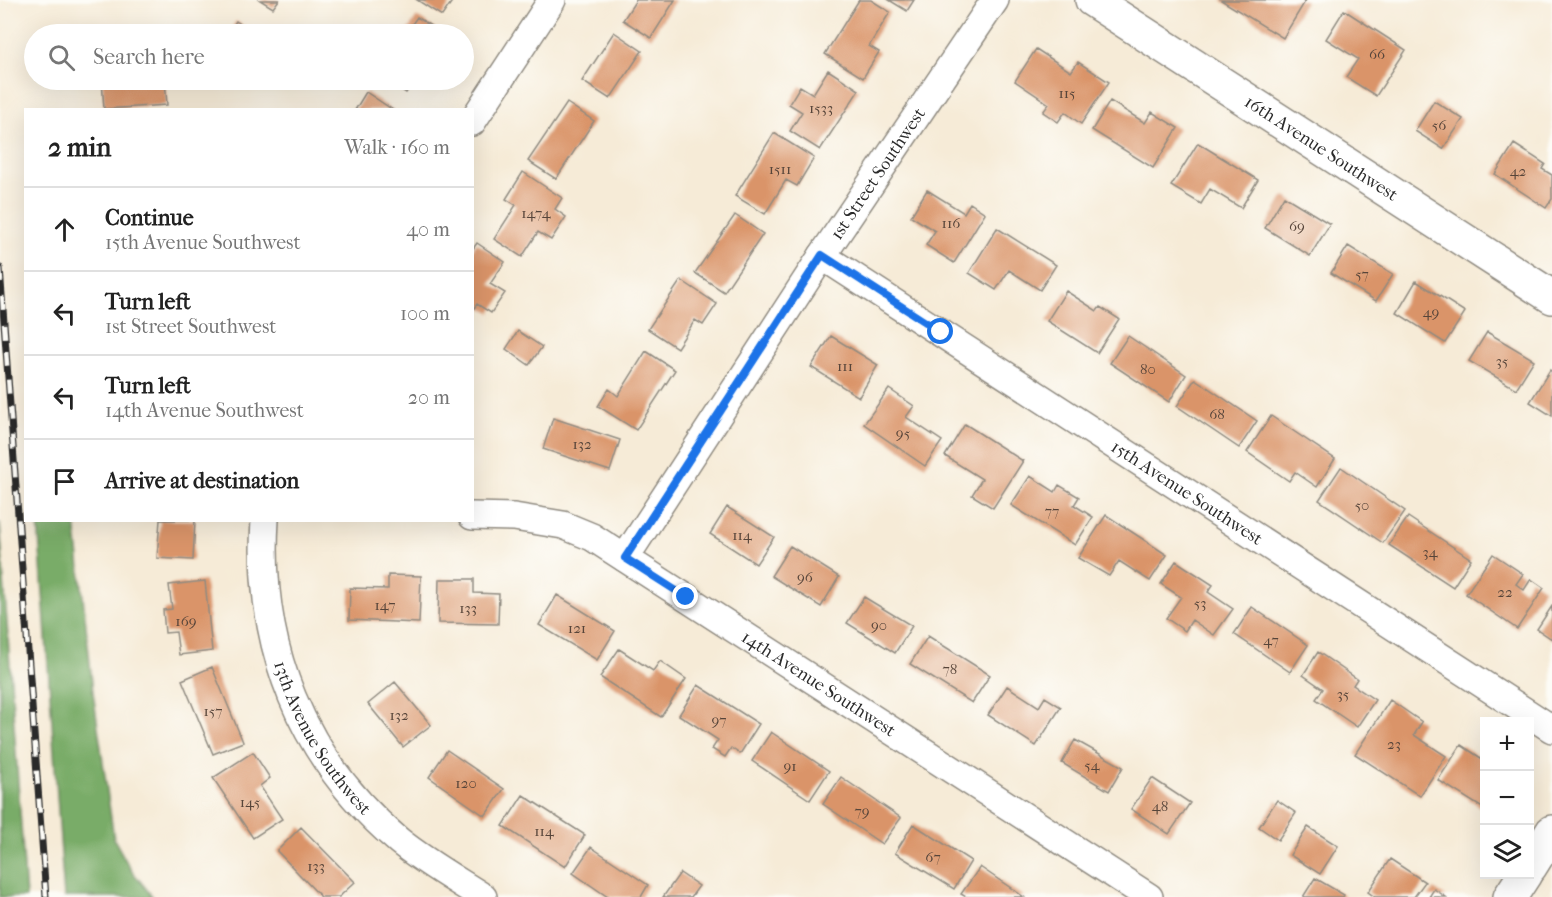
<!DOCTYPE html>
<html lang="en">
<head>
<meta charset="utf-8">
<style>
  :root { --surface:#fff; --page:#f6f6f6; --text:#222; --muted:#767676; --line:#e0e0e0 }
  body { margin:0; font-family:"IM FELL French Canon",serif; background:var(--page); color:var(--text) }
  .controls { position:absolute; right:18px; bottom:18px; display:grid; overflow:hidden; border-radius:0px; box-shadow:0 6px 24px #0002 }
  .controls button { width:54px; height:54px; display:grid; place-items:center; padding:0; border:0; border-bottom:2px solid var(--line); background:var(--surface); color:var(--text); font:30px sans-serif }
  .stop { position:absolute; width:18px; height:18px; margin:-14px; border:4px solid #1a73e8; border-radius:50%; background:#fff }
  .stop.end { background:#1a73e8; border-color:#fff; box-shadow:0 2px 6px #0008 }
  .list { margin:0; padding:0; list-style:none }
  h2 { display:flex; justify-content:space-between; align-items:center; height:78px; margin:0; padding:0 24px; font-size:26px }
  h2 small { font-size:20px; font-weight:400; color:var(--muted) }
  .list li { display:grid; grid-template-columns:39px 1fr auto; gap:18px; align-items:center; box-sizing:border-box; height:84px; padding:0 24px; border-top:2px solid var(--line) }
  .list b { display:block; font-size:22px; white-space:nowrap }
  .list p { margin:0; font-size:20px; white-space:nowrap; color:var(--muted) }
  .list em { font-size:20px; font-style:normal; color:var(--muted) }
  .icon { flex:none; width:33px; height:33px; fill:none; stroke:currentColor; stroke-width:2; stroke-linecap:round; stroke-linejoin:round }
  .map { position:relative; flex:none; width:1552px; height:897px; overflow:hidden }
  .search { position:absolute; background:var(--surface); box-shadow:0 6px 24px #0002; left:24px; top:24px; width:450px; height:66px; display:flex; align-items:center; gap:15px; box-sizing:border-box; padding:0 21px; border-radius:33px; color:var(--muted); font-size:22px }
  .panel { position:absolute; background:var(--surface); box-shadow:0 6px 24px #0002; left:24px; top:108px; width:450px; height:414px; border-radius:0px }
  .map>svg:first-child { display:block }
</style>
</head>
<body>
<div class="map">
<svg width="1552" height="897" viewBox="0 0 1552 897">
  <rect width="100%" height="100%" fill="#fdfcf7"/>
  <filter id="ink" filterUnits="userSpaceOnUse"><feTurbulence type="fractalNoise" baseFrequency=".0167" numOctaves="2"/><feDisplacementMap in="SourceGraphic" scale="12" xChannelSelector="R" yChannelSelector="G"/><feConvolveMatrix kernelMatrix="1 2 1 2 8 2 1 2 1" color-interpolation-filters="sRGB"/></filter>
  <filter id="wash" filterUnits="userSpaceOnUse"><feTurbulence type="fractalNoise" baseFrequency=".008" numOctaves="4" result="noise"/><feDisplacementMap in="SourceGraphic" scale="24" xChannelSelector="R" yChannelSelector="G"/><feGaussianBlur stdDeviation="1.35" result="paint"/><feColorMatrix in="noise" values="0 0 0 0 0 0 0 0 0 0 0 0 0 0 0 0 0 1.4 0 .05"/><feComposite in="paint" operator="in"/></filter>
  <g filter="url(#wash)">
    <rect width="100%" height="100%" fill="#f6ebd7"/>
    <path fill="#79ac68" stroke="#526c4a" stroke-width="1.5" d="M38 521H75L93 692 114 839 131 870 153 897H64Z
      M0 522 26 897H0Z"/>
    <g id="blocks">
      <path fill="#da9469" d="M260 0H279L273 8Z
        M417 0H453L442 16Z
        M636 0H675L651 38 623 20Z
        M859 0H871L890 12 869 46 879 52 863 78 825 54Z
        M889 0H914L907 11Z
        M1221 0H1306L1283 38Z
        M1344 10 1406 50 1376 96 1346 77 1358 59 1326 39Z
        M417 17 443 34H405Z
        M236 21 251 31 249 34H228Z
        M210 29 219 34H206Z
        M614 32 642 51 610 99 582 81Z
        M1036 49 1071 72 1078 62 1109 82 1081 124 1065 112 1058 122 1043 112 1049 104 1015 81Z
        M828 70 859 90 820 150 790 131 802 112 789 104 800 86 813 94Z
        M102 80H165L167 105 104 109Z
        M387 80H415L406 93Z
        M366 92 393 110H355Z
        M1110 101 1145 123 1152 112 1178 128 1153 168 1092 130Z
        M1434 101 1463 119 1443 149 1415 131Z
        M567 103 594 121 556 179 528 161Z
        M774 133 814 158 797 186 786 180 765 214 735 196Z
        M1198 143 1258 180 1241 208 1210 189 1201 204 1171 186Z
        M1514 144 1545 164 1542 169 1552 175V199L1546 208 1495 174Z
        M523 172 562 198 555 209 566 217 551 240 538 232 522 257 494 239 516 205 506 199Z
        M927 190 964 213 970 203 985 213 954 263 926 245 935 231 911 216Z
        M1284 196 1330 224 1310 256 1265 228Z
        M735 215 763 234 724 292 695 273Z
        M997 228 1056 265 1040 290 1009 270 996 290 969 273Z
        M477 243 505 262 490 284 505 293 491 313 477 304 472 311V250Z
        M1348 246 1393 274 1376 301 1331 273Z
        M681 280 717 304 703 325 695 320 677 348 648 329Z
        M1416 281 1465 312 1445 343 1397 313Z
        M1066 291 1097 311 1100 307 1119 319 1097 353 1047 321Z
        M518 331 542 347 529 365 506 349Z
        M1487 332 1534 360 1516 389 1469 361Z
        M831 336 878 365 859 397 811 367Z
        M1128 336 1186 375 1169 402 1110 363Z
        M646 351 675 370 636 430 598 406 609 389 618 396Z
        M1550 370 1552 372V416L1530 402Z
        M1195 379 1257 421 1239 448 1177 406Z
        M889 389 914 406 906 417 942 441 925 466 864 424Z
        M1271 416 1335 459 1317 487 1295 472 1289 481 1247 452Z
        M553 418 620 440 610 471 543 449Z
        M965 424 1023 461 993 508 972 495 982 479 945 456Z
        M1341 467 1405 511 1383 543 1319 500Z
        M1030 476 1055 492 1059 485 1079 497 1074 505 1093 517 1075 545 1011 505Z
        M727 507 774 537 756 564 710 534Z
        M1106 515 1167 555 1150 581 1119 561 1109 576 1078 558Z
        M1408 517 1471 559 1453 587 1389 545Z
        M160 520H195L193 560 157 558Z
        M790 546 839 577 821 607 771 576Z
        M1493 554 1523 574 1516 584 1524 590 1531 579 1544 588 1517 629 1466 594Z
        M1176 561 1213 585 1208 592 1233 609 1214 635 1192 620 1185 631 1166 618 1181 597 1161 584Z
        M388 575 421 576 419 623 349 620 350 588 388 589Z
        M439 579H474V593L499 594 498 624 438 623Z
        M205 581 212 651 179 655 176 632 165 633 163 610 172 609 169 585Z
        M557 595 615 631 597 660 539 625Z
        M864 597 912 626 895 653 847 623Z
        M1552 606V639L1537 629Z
        M1252 607 1308 645 1290 672 1234 634Z
        M928 636 990 675 972 703 910 664Z
        M619 649 653 671 660 661 686 679 661 717 600 677Z
        M1318 652 1357 679 1353 685 1375 700 1357 727 1316 699 1323 689 1303 675Z
        M212 667 243 742 213 754 182 680Z
        M395 682 431 725 403 747 368 704Z
        M698 685 759 724 740 754 731 748 725 757 712 749 718 740 679 715Z
        M1007 686 1039 707 1045 697 1061 707 1036 746 988 715Z
        M1390 700 1422 722 1414 735 1446 756 1420 796 1355 754Z
        M771 732 829 771 810 800 752 761Z
        M1075 740 1123 767 1109 791 1062 763Z
        M1461 745 1484 760V809L1438 780Z
        M447 750 504 789 485 816 429 777Z
        M253 752 270 778 260 786 282 819 253 838 213 778Z
        M841 777 901 818 882 844 823 804Z
        M1152 778 1190 803 1169 834 1131 809Z
        M523 795 585 835 565 867 503 826Z
        M1277 800 1296 813 1278 840 1259 827Z
        M913 824 971 861 954 889 895 853Z
        M301 827 355 882 339 897H321L277 851Z
        M1308 827 1338 846 1320 874 1290 855Z
        M591 847 648 885 641 897H608L573 873Z
        M1390 859 1425 882 1414 897H1375L1368 892Z
        M980 867 1024 897H966L961 894Z
        M680 873 699 886 691 897H663Z
        M1315 878 1344 895 1343 897H1303Z
        M1434 889 1446 897H1429Z"/>
    </g>
  </g>
  <g filter="url(#ink)">
    <use href="#blocks" fill-opacity="0" stroke="#908b81" stroke-width="1.5"/>
    <g fill="none" stroke-linecap="round" stroke-linejoin="round">
      <g stroke="#908b81" stroke-width="30">
        <g id="street">
          <path d="M472 122 552 0"/>
          <path id="s1" d="M822 256 1552 729"/>
          <path id="s2" d="M472 516 514 517 563 525 592 537 1149 897"/>
          <path id="s3" d="M265 520C257 647 301 758 399 841 425 862 455 879 483 897"/>
          <path id="s4" d="M625 558 822 256 995 0"/>
        </g>
      </g>
      <g stroke="#908b81" stroke-width="36">
        <g id="secondary">
          <path id="s5" d="M1092 0 1552 297"/>
          <path d="M1530 867 1552 832"/>
          <path d="M1510 897 1525 874"/>
        </g>
      </g>
      <use href="#street" stroke="#fff" stroke-width="27"/>
      <use href="#secondary" stroke="#fff" stroke-width="33"/>
      <g stroke="#2b2b2b" stroke-width="7">
        <path id="rail" d="M0 268 46 897"/>
      </g>
      <use href="#rail" stroke="#fdfcf7" stroke-width="4.5" stroke-dasharray="14" stroke-linecap="butt"/>
    </g>
  </g>
  <g fill="none" stroke-linecap="round" stroke-linejoin="round" filter="url(#ink)">
    <path stroke="#1a73e8" stroke-width="8" d="M686 597 625 558 822 255 941 332"/>
  </g>
  <g text-anchor="middle" dominant-baseline="central" stroke-width="6" stroke-linejoin="round" paint-order="stroke">
    <g font-size="15" fill="#57453a">
      <text x="1377" y="54">66</text>
      <text x="1067" y="93">115</text>
      <text x="821" y="108">1533</text>
      <text x="1439" y="125">56</text>
      <text x="780" y="169">1511</text>
      <text x="1518" y="171">42</text>
      <text x="536" y="213">1474</text>
      <text x="951" y="223">116</text>
      <text x="1297" y="226">69</text>
      <text x="1362" y="274">57</text>
      <text x="1431" y="312">49</text>
      <text x="1502" y="361">35</text>
      <text x="845" y="366">111</text>
      <text x="1148" y="369">80</text>
      <text x="1217" y="414">68</text>
      <text x="903" y="433">95</text>
      <text x="582" y="444">132</text>
      <text x="1362" y="505">50</text>
      <text x="1052" y="511">77</text>
      <text x="742" y="535">114</text>
      <text x="1430" y="552">34</text>
      <text x="805" y="577">96</text>
      <text x="1505" y="592">22</text>
      <text x="1200" y="603">53</text>
      <text x="385" y="605">147</text>
      <text x="468" y="608">133</text>
      <text x="186" y="621">169</text>
      <text x="879" y="625">90</text>
      <text x="577" y="628">121</text>
      <text x="1271" y="640">47</text>
      <text x="950" y="669">78</text>
      <text x="1343" y="694">35</text>
      <text x="213" y="711">157</text>
      <text x="399" y="715">132</text>
      <text x="719" y="720">97</text>
      <text x="1394" y="744">23</text>
      <text x="1092" y="765">54</text>
      <text x="790" y="766">91</text>
      <text x="466" y="783">120</text>
      <text x="250" y="802">145</text>
      <text x="1160" y="806">48</text>
      <text x="862" y="811">79</text>
      <text x="544" y="831">114</text>
      <text x="933" y="857">67</text>
      <text x="316" y="866">133</text>
    </g>
    <g font-size="18" fill="#2b2b2b" stroke="#fdfcf7">
      <text stroke="none"><textPath href="#s5" startOffset="273">16th Avenue Southwest</textPath></text>
      <text stroke="none"><textPath href="#s4" startOffset="460">1st Street Southwest</textPath></text>
      <text stroke="none"><textPath href="#s1" startOffset="435">15th Avenue Southwest</textPath></text>
      <text stroke="none"><textPath href="#s2" startOffset="393">14th Avenue Southwest</textPath></text>
      <text stroke="none"><textPath href="#s3" startOffset="231">13th Avenue Southwest</textPath></text>
    </g>
  </g>
</svg>
<div class="controls">
<button>+</button>
<button>−</button>
<button><svg class="icon" aria-label="layers" viewBox="0 0 24 24"><path d="M12 4l9 5-9 5-9-5zM3 14l9 5 9-5"/></svg></button>
</div>
<div class="stop" style="left:941px;top:332px"></div>
<div class="stop end" style="left:686px;top:597px"></div>
<div class="search"><svg class="icon" aria-label="search" viewBox="0 0 24 24"><circle cx="10" cy="10" r="6"/><path d="M15 15l6 6"/></svg>Search here</div>
<section class="panel">
<h2>2 min<small>Walk · 160 m</small></h2>
<ul class="list">
<li><svg class="icon" aria-label="ahead" viewBox="0 0 24 24"><path d="M12 20V5M6 11l6-6 6 6"/></svg><div><b>Continue</b><p>15th Avenue Southwest</p></div><em>40 m</em></li>
<li><svg class="icon" aria-label="left" viewBox="0 0 24 24"><path d="M17 20v-9H6M10 6l-5 5 5 5"/></svg><div><b>Turn left</b><p>1st Street Southwest</p></div><em>100 m</em></li>
<li><svg class="icon" aria-label="left" viewBox="0 0 24 24"><path d="M17 20v-9H6M10 6l-5 5 5 5"/></svg><div><b>Turn left</b><p>14th Avenue Southwest</p></div><em>20 m</em></li>
<li><svg class="icon" aria-label="arrive" viewBox="0 0 24 24"><path d="M6 21V4h12l-3 4 3 4H6"/></svg><div><b>Arrive at destination</b></div></li>
</ul>
</section>
</div>
</body>
</html>
